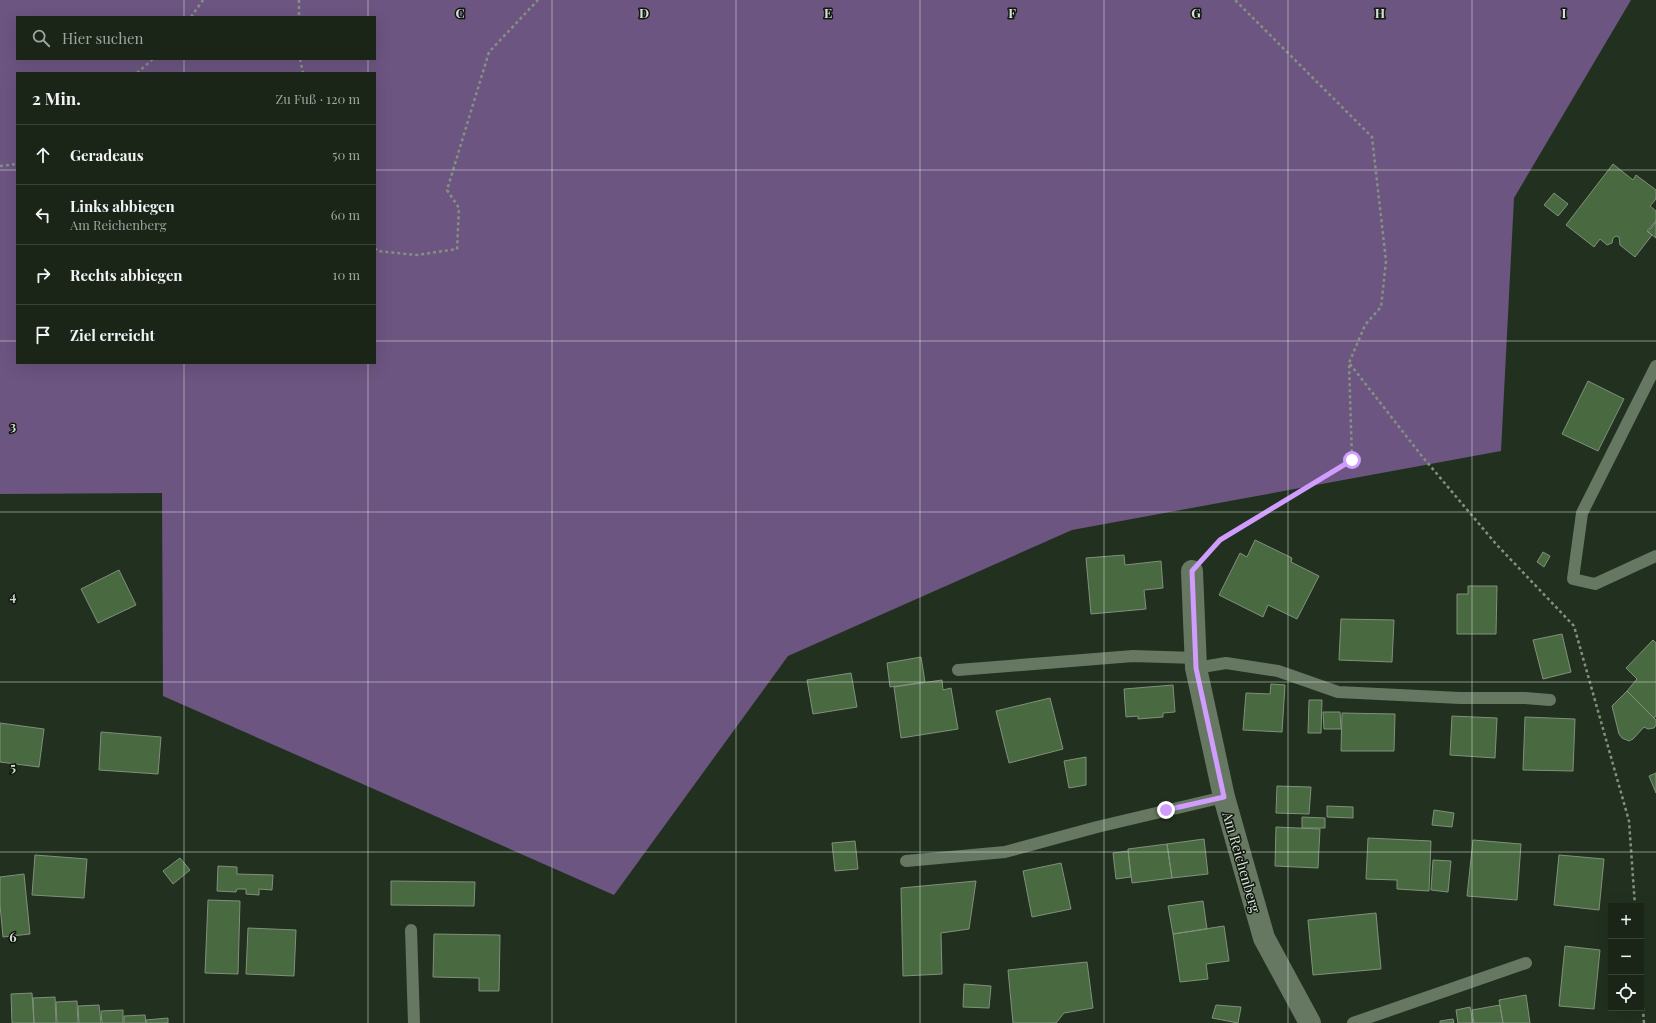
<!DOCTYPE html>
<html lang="de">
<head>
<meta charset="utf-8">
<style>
  :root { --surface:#1a2517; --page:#273124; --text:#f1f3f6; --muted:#9fa5a1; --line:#384236 }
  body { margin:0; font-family:"Playfair Display",serif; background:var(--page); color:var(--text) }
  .controls { position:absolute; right:12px; bottom:12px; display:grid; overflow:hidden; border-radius:0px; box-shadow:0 4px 16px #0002 }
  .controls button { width:36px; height:36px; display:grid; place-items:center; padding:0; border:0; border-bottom:1px solid var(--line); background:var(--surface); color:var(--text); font:20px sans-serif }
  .stop { position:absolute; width:12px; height:12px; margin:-9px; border:3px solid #d09dff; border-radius:50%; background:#fff }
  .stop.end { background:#d09dff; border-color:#fff; box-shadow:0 1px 4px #0008 }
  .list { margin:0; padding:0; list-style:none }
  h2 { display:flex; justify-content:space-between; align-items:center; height:52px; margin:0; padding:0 16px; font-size:17px }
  h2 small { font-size:13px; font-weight:400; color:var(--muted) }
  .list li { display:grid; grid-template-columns:26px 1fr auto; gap:12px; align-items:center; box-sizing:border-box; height:60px; padding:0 16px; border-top:1px solid var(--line) }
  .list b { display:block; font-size:15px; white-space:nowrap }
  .list p { margin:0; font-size:13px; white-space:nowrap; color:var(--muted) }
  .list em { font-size:13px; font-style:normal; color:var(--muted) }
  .icon { flex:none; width:22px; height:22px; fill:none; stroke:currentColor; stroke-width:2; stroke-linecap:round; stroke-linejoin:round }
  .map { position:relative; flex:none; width:1656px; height:1023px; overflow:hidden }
  .search { position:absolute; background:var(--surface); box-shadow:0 4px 16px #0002; left:16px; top:16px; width:360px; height:44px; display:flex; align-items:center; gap:10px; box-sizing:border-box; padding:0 14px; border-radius:0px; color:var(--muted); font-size:15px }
  .panel { position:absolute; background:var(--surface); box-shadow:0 4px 16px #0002; left:16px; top:72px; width:360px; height:292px; border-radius:0px }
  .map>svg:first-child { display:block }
</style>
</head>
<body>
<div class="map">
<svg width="1656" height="1023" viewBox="0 0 1656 1023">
  <rect width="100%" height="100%" fill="#22311f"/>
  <path fill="#6c5581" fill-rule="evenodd" d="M0 0H1631L1514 198 1501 451 1072 530 788 656 614 895 163 696 162 493 0 494ZM17 17H375V59H17ZM17 73H375V363H17Z"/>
  <path fill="#496941" stroke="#7f917b" d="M1613 164 1633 180 1636 175 1656 190V199L1650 206 1656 211V221L1647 231 1652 235 1635 257 1620 245 1619 237 1616 236 1613 238 1612 243 1607 245 1600 239 1594 247 1566 225Z
    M1554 193 1568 204 1558 216 1544 205Z
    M1656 222V238L1648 232Z
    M1588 381 1624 399 1598 451 1562 434Z
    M1255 540 1292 558 1291 562 1319 576 1297 619 1268 605 1263 617 1219 595 1240 553 1247 557Z
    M1543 552 1550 556 1544 567 1537 562Z
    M1124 555 1125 565 1161 561 1163 588 1144 590 1146 609 1091 614 1086 558Z
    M119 570 136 605 98 623 81 589Z
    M1468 586H1497L1496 634H1457V594H1468Z
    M1341 619 1394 620 1392 662 1339 660Z
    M1562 634 1571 672 1543 679 1533 640Z
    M1653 640 1656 643V716L1654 718 1627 691 1637 679 1626 668Z
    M921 657 925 682 890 687 887 663Z
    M851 673 857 707 813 714 807 680Z
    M942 680 943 690 951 688 958 729 901 738 894 687Z
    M1271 684 1285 685 1282 732 1243 730 1246 693 1270 694Z
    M1173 685 1175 712 1163 713V717L1138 719V716L1126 717 1124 689Z
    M1627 691 1656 720V725L1654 728 1648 729 1644 727 1633 739 1629 741 1622 738 1619 734 1612 706Z
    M1050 698 1063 749 1009 763 996 711Z
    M1309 700H1322L1321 733H1308Z
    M1323 712H1340L1341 729H1324Z
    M1342 713 1395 714 1394 751H1341Z
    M1452 716 1497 718 1495 758 1450 755Z
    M1525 717 1575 719 1573 771 1523 770Z
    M0 723 44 729 39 767 0 762Z
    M101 732 161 737 158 774 99 770Z
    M1086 757V785L1069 788 1064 761Z
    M1656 773V793L1649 776Z
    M1277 786 1311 787 1309 814 1276 813Z
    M1327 806 1353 807V818L1327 817Z
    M1434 810 1454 813 1452 827 1432 825Z
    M1302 817 1325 818V828H1302Z
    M1276 827 1320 829 1318 868 1275 866Z
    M1368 838 1431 841 1429 891 1397 889V880L1366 879Z
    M1204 839 1208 874 1172 878 1167 844Z
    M1473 840 1521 844 1517 900 1467 896Z
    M855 841 858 869 835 871 832 843Z
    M1167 844 1172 878 1132 883 1128 849Z
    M1128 851 1131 877 1116 879 1113 853Z
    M35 855 87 859 84 898 32 895Z
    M1559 855 1604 859 1599 910 1554 905Z
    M180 858 190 870 173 884 163 871Z
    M1433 860 1451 861 1448 892 1431 890Z
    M1061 863 1071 909 1032 917 1023 871Z
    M218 866 237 867V874L273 875 272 890 259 889V895L246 894V889H237L236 892 217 891Z
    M24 874 30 934 3 937 0 905V877Z
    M391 881 475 882 474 906 391 905Z
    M976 881 969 929 941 933 942 974 903 976 901 888Z
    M208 900 240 901 238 974 205 973Z
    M1203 901 1207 929 1173 934 1168 906Z
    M1376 913 1381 969 1313 975 1308 920Z
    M1224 926 1229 961 1206 964 1208 979 1180 982 1173 934Z
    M248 928 296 930 294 976 246 974Z
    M434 934 500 935 499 991H479V978L433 977Z
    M1565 946 1600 950 1594 1009 1559 1006Z
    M1087 962 1093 1008 1064 1013 1056 1023H1013L1008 970Z
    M964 984 991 986 989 1008 963 1007Z
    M32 993 34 1023H12L11 994Z
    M1526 995 1530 1023H1503L1499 1000Z
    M55 997 56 1023H34L33 998Z
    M77 1001 78 1023H57L56 1002Z
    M99 1005 101 1023H79L78 1006Z
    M1216 1005 1241 1007 1238 1023 1212 1018Z
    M1500 1005 1503 1023H1474L1472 1010Z
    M1470 1007 1473 1023H1458L1456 1010Z
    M123 1010V1023H102L101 1011Z
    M145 1015 146 1023H124V1016Z
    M168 1018V1023H146V1020Z
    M1453 1019 1454 1023H1440V1021Z"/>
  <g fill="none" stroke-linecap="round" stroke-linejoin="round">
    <path stroke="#849182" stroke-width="2.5" stroke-dasharray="3 3" stroke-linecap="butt" d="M299 0V17
      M191 17 203 0
      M300 59 303 73
      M137 73 153 59
      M0 166 17 164
      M375 248 377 251 417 255 457 249 459 208 447 190 489 52 538 0
      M1350 364 1421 455 1496 544 1574 626 1629 821 1635 906
      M1208 553 1219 540 1352 460 1349 363 1365 325 1381 307 1386 261 1372 137 1235 0
      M1641 984 1644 1023"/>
    <path stroke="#667762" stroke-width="12" d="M1656 366 1582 513 1573 579 1595 584 1656 556
      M1196 668 1226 663 1278 671 1338 692 1460 698H1525L1550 700
      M958 670 1133 656 1196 658
      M906 861 1005 852 1097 827 1224 797
      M411 930 414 1023
      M1353 1023 1526 963"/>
    <path stroke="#667762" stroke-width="22" d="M1192 571 1196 668 1224 797 1264 938 1310 1023"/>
  </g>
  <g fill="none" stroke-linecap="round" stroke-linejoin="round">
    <path stroke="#d09dff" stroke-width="5" d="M1166 810 1224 797 1196 668 1192 571 1220 540 1352 460"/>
  </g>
  <path fill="none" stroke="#d7e1d5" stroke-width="1" stroke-opacity="0.55" d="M184 0V17M368 0V17M552 0V1023M736 0V1023M920 0V1023M1104 0V1023M1288 0V1023M1472 0V1023M184 59V73M368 59V73M0 170H17M375 170H1656M0 341H17M375 341H1656M184 363V1023M368 363V1023M0 512H1656M0 682H1656M0 852H1656"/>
  <g text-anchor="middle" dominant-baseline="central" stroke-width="3" stroke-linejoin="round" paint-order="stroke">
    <g font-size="14" fill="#d7e1d5" stroke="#10170f">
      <text transform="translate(1242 862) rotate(74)">Am Reichenberg</text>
    </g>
  </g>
  <g font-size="13" text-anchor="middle" font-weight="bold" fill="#d7e1d5" stroke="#10170f" stroke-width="3" stroke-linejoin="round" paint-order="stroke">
    <text x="460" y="18">C</text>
    <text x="644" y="18">D</text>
    <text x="828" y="18">E</text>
    <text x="1012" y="18">F</text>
    <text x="1196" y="18">G</text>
    <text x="1380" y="18">H</text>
    <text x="1564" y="18">I</text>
    <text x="13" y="431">3</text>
    <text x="13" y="601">4</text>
    <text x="13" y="772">5</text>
    <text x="13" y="942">6</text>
  </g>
</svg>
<div class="controls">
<button>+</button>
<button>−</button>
<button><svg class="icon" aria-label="locate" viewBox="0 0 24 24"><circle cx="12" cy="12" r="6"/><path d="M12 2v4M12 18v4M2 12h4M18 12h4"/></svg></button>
</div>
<div class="stop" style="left:1352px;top:460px"></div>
<div class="stop end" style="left:1166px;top:810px"></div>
<div class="search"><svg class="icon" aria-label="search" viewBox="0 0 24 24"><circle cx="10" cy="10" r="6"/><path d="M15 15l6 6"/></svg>Hier suchen</div>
<section class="panel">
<h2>2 Min.<small>Zu Fuß · 120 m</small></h2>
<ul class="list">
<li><svg class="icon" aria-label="ahead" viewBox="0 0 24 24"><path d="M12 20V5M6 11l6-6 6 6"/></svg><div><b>Geradeaus</b></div><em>50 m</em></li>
<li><svg class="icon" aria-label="left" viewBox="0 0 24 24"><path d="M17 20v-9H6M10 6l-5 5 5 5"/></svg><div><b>Links abbiegen</b><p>Am Reichenberg</p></div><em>60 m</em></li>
<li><svg class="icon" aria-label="right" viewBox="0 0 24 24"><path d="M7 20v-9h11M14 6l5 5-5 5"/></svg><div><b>Rechts abbiegen</b></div><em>10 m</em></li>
<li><svg class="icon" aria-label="arrive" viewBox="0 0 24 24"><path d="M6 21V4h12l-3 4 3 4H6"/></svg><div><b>Ziel erreicht</b></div></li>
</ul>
</section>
</div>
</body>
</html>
